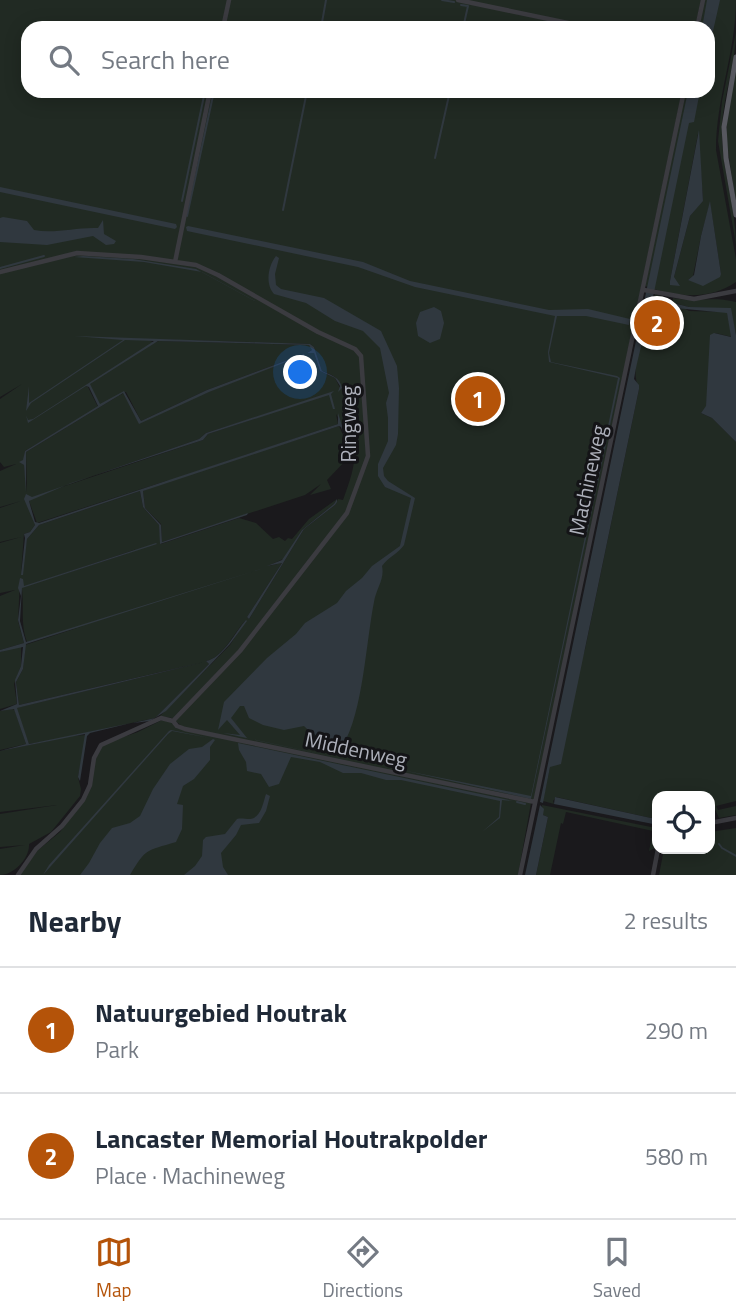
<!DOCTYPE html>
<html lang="en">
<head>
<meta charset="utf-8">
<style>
  :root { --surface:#fff; --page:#f6f6f7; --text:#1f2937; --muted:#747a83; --line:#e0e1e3; --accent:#b45309 }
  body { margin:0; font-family:"Titillium Web",sans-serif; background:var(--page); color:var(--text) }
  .controls { position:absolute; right:21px; bottom:21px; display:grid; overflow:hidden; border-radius:14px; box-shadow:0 4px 18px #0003 }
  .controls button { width:63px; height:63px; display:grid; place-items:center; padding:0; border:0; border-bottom:2px solid var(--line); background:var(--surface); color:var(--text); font:35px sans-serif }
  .you { position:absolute; left:301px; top:373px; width:24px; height:24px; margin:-18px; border:5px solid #fff; border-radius:50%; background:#1a73e8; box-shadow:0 0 0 10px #1a73e833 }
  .badge { display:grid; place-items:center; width:46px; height:46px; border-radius:50%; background:var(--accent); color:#fff; font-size:23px; font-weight:700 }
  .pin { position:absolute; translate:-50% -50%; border:4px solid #fff; box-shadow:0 2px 7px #0006 }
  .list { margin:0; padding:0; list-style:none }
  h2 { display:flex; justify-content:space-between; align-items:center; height:91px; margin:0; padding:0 28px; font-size:30px }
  h2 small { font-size:23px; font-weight:400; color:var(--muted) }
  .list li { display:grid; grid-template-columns:46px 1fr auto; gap:21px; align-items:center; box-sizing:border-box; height:126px; padding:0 28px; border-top:2px solid var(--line) }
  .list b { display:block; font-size:26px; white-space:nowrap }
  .list p { margin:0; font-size:23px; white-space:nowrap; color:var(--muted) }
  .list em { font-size:23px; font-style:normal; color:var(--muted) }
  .icon { flex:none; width:38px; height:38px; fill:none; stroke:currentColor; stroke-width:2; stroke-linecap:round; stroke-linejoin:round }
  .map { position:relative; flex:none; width:736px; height:875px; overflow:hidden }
  .search { position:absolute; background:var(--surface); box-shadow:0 4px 18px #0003; left:21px; right:21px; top:21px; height:77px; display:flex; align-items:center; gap:18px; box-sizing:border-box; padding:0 24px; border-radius:21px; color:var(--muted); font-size:26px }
  .sheet { height:343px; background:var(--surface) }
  nav { display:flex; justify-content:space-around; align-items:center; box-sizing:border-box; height:98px; border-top:2px solid var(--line); background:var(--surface); font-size:19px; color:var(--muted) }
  nav a { display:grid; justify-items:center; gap:4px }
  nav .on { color:var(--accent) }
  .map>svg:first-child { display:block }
</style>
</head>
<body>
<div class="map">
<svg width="736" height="875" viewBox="0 0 736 875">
  <rect width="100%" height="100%" fill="#1a191c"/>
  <path fill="#212a23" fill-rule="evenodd" d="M0 0H701L695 28H28V91H682L534 800 184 728 172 718 160 716 230 645 246 620C234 632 223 658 206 661L209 664 155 718 70 736 86 735 78 777 81 789 80 796 51 832 29 844C30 858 14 875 0 875V849L25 845 0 847V814L57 805 0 812V751L53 740 29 744 16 708 204 662 19 705 16 682 23 669 25 645 83 626 27 642C19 621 26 600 20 579L18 621 24 643 0 650V596L15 590 0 593V543L21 537 0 542V508L21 501 0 507V471L16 464 4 467 0 462V399L22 384 0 397ZM147 339 310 344 314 347 322 371C333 375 340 378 341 390L335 378 320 371 314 353H307L313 349 309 345 159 341 154 343ZM140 351 89 384 100 405 126 392 141 421 207 390 304 354 196 397 140 423 123 393 26 452 27 492 24 465 20 462 24 460 25 451 98 407 88 387 86 386ZM335 392 208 434 203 440 50 491 199 439 206 433ZM341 411C360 448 357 462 343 500L338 499 335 505 304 529 249 619 247 617 282 563 268 566 283 559 302 530 334 504 337 499 309 519 292 539 288 538 285 541 279 537 273 539 256 523 239 518 161 544 159 525 143 507 140 491 39 525 27 539 21 574 24 534 30 532 35 525 27 501H25L28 496 32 498 29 501 37 523 169 480 143 491 145 508 161 524 162 542 305 495 321 484 310 495 331 489 327 480 350 456 354 457 351 439ZM336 414 344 428 351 453 339 426 171 480 338 424ZM137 549 123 555 26 586Z
    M704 0H736C736 51 716 98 716 150L736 259V282C709 301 675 297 645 286L685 91H708V28H699ZM698 134 703 200 690 216 674 277 670 281ZM710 203 721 274 688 280 693 276 701 236Z
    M736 32C736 64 723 95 722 128 721 168 736 206 736 245L718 141 722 101Z
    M736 68V204L726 138 727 118Z
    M655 294 669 299 666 316 656 312V315L651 318 650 324 656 318 654 322 655 326 661 327 664 324 660 343 654 342V339L650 334 649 342 661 344 669 307H671L673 298C694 302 715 296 736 302V335L730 309 689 307 677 304 689 311 727 312 732 337 715 333 706 407 701 413 712 418 736 442V801L716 806 718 810 736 806V815L719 818 713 805 711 806 712 819 710 820V796H657V816L651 818 556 797 553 801 554 804 543 801 550 767 585 649 639 389C628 366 646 331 651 306L661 308V305L652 303Z
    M21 645V666L14 684 17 704 0 709V652Z
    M12 709 15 710 26 744 0 750V711Z
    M162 720 170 721 177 728 531 803 518 875H20L37 851 60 832 82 803 96 758 101 747 109 742 138 732Z
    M542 805 656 828 657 837 655 848 649 851 653 831 566 812 563 824 561 823 550 875H536L548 817 543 815Z
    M736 828V875H659L664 849H710V832Z"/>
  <path fill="#30383f" d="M707 0H720L711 40 708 41V28H702Z
    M688 91H700L694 122 689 123 652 302 664 308 651 307C646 332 638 354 634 379L639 385V389L562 759 561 764 550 767 543 803 540 802Z
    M699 130 703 201 690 216 674 277 680 286 670 285V281Z
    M0 187 176 224 177 227 175 229 0 192Z
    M710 201 721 274 720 277 703 286 688 280 694 275 701 236Z
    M3 217 27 221 34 230C55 234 76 227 98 228L103 220 104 234 116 241 114 244 106 245 93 236 47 245 0 242V218Z
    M188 226 363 262 410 281 549 310 588 309 630 319 629 325 586 316H557L549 353 551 362 617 376 620 378 531 799 402 770 531 796 618 378 549 362 548 352 555 316 415 287 358 267 187 231 186 227Z
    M83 256 133 259 196 269 310 331 202 272 144 262 74 257Z
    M276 256 279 258 275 274 276 285 281 289 324 298 381 331 397 366 399 388 398 434 396 445 383 468 384 476 388 481 415 498 404 545C398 554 388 557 382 566 385 579 376 589 374 602 366 642 363 712 343 745 335 745 334 740 326 738 315 735 313 735 304 726L284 730 263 725 249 718 244 706H240L231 718 247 738 395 770 223 733 240 735 227 720 218 730 224 702 267 658 296 634 305 623 337 603 346 591 362 578 372 566 400 546 411 498 385 487 378 476V464L388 441V418L386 403 389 393 380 348 363 331 335 321 306 303 274 294C265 284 268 266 276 256Z
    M677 304 689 307 731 308 736 335V442L712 418 701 413 706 406 710 335 714 333 731 337 727 313 675 308 674 304Z
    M434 307 441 311 444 323 440 339 430 343 418 336 416 323 420 312Z
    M74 336 310 344 314 347 322 371C331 375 340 377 342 388L338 392 340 386 335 378 320 371 314 353H307L312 350 309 345 158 341 90 384 100 404 124 391 141 421 207 390 304 354V355L209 392 139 424 123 393 26 452V492L24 465 19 462 23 460 25 451 98 406 89 387 86 386 28 423 26 415 28 420 33 419 154 341 125 340 31 403 26 411 29 386V403L123 340Z
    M334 391 331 394 335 409H333L329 395 208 434 203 440 71 483 29 501 35 522 39 523 338 424V413L351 453 341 427 339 426 143 491 145 508 161 525 162 542 248 513 247 515 160 544 159 525 143 507 140 491 39 525 27 539 23 575H21L25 538 24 534 30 532 35 525 24 499 26 494 32 497 199 439 206 433Z
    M337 499V502L335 505 304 529 249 619 247 617 282 563 267 566 282 560 302 530 334 504Z
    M156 543 157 544 22 588 20 621 26 642 264 568 26 644 23 669 16 682 19 705 204 662 17 708 29 744 131 723 90 733 87 736 80 781 78 777 85 734 0 751 26 744 14 709 0 711 17 704 15 680 21 666 23 647 0 652V650L24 643 18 620 21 596 18 588 20 578 23 579 24 586Z
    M246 620 247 621 230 644 166 711 150 721 133 723 155 718 209 664 206 661C223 658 235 632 246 620Z
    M169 731 171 730 210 738 172 731 168 734 43 875 49 865Z
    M213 739 215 740 210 747V760L194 779 183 786 177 804 183 805 182 829 176 842C146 851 146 848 130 875H80L89 863 100 843 112 828 130 823 140 816 153 789 170 764 189 749 202 747Z
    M238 743 513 801 502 800 500 818 482 832 499 817 500 801 401 780H386L361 773H343L320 762 291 757 279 784 269 787 261 774 247 771 246 762 239 750Z
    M266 794 270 796 266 811 259 823 241 825 236 835 221 853 223 867 228 875H184L195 866 202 856 203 840 206 837 225 834 237 819C241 818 245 819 250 819 261 818 263 803 266 794Z
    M555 797 651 818 657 816V822L653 824 554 804Z
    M540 805 544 809 543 815 548 817 536 875H525Z"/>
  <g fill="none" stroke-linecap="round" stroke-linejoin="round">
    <path stroke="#30383f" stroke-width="2" d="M442 0 454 2
      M461 5 468 6 463 28
      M219 28 220 26
      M321 28 326 0
      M435 158 450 91
      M182 201 205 91
      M283 210 307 91
      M187 216 214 91
      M0 268 44 256
      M517 802 525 804
      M719 844 722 848 736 856"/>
    <path stroke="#3b3b40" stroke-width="4.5" d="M458 0 592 28
      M223 28 229 0
      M697 28 703 0
      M175 262 210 91
      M0 272 77 253 141 257 196 265 218 275 318 332 355 349 361 356 368 456 347 513 240 651 173 721
      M644 290 694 299 736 291
      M173 721 177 726 185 729 535 802
      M710 823 736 818
      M18 875 36 849 62 826 83 800 90 785 94 758 101 745 161 718 173 721
      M520 875 684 91
      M653 875 658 849"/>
    <path stroke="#57585f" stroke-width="5" d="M736 57 724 127 726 158 736 215"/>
  </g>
  <g text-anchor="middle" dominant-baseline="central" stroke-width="6" stroke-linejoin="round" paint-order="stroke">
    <g font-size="21" fill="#adb0ba" stroke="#141417">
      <text transform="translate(348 424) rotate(-90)">Ringweg</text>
      <text transform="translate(587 480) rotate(-78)">Machineweg</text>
      <text transform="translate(356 749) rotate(12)">Middenweg</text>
    </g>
  </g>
</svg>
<div class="controls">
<button><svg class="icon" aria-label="locate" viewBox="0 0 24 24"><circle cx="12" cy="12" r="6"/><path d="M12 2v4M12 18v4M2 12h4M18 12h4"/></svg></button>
</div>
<div class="you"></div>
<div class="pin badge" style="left:478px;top:399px">1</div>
<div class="pin badge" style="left:657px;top:323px">2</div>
<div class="search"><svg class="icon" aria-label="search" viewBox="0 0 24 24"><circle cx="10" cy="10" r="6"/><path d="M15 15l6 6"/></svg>Search here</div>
</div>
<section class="sheet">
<h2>Nearby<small>2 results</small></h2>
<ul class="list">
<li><span class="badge">1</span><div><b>Natuurgebied Houtrak</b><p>Park</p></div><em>290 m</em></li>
<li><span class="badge">2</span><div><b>Lancaster Memorial Houtrakpolder</b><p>Place · Machineweg</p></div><em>580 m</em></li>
</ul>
</section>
<nav>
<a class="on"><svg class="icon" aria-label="map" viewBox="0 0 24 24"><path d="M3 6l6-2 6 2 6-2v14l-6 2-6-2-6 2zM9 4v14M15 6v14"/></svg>Map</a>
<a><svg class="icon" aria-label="directions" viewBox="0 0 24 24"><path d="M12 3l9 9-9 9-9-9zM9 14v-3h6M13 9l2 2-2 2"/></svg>Directions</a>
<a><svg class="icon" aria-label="saved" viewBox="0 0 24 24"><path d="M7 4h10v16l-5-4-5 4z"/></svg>Saved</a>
</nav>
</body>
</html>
